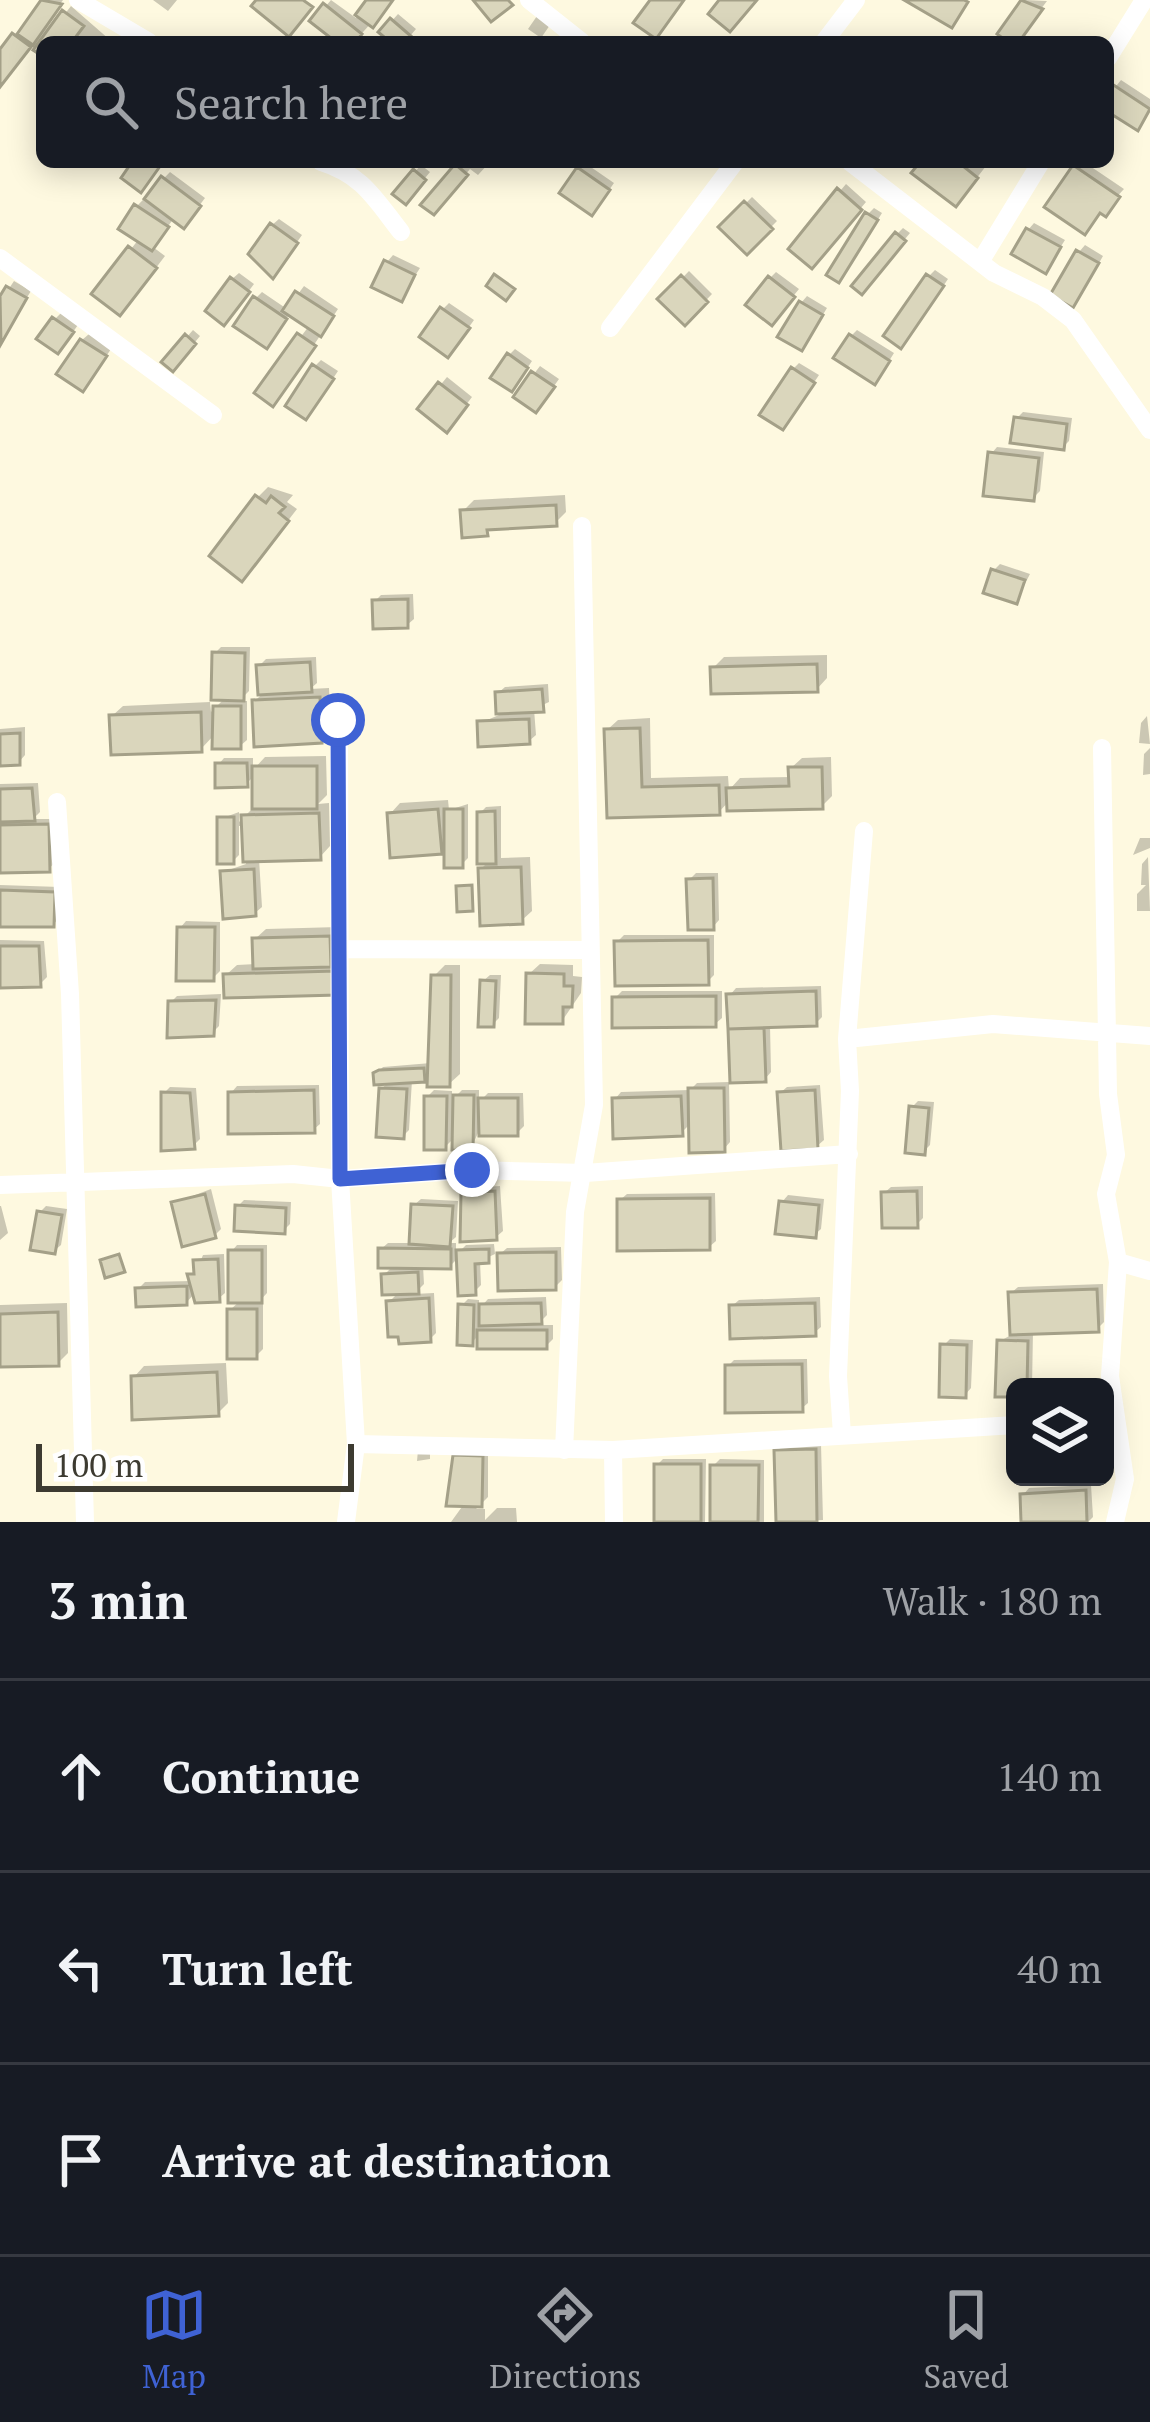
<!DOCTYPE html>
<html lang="en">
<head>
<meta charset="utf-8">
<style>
  :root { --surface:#171b24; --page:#242831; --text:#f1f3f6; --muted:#9ea1a6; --line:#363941; --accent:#3f62d4 }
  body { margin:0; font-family:"PT Serif",serif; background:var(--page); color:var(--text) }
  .controls { position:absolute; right:36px; bottom:36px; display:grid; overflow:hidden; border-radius:18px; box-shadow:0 6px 30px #0003 }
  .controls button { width:108px; height:108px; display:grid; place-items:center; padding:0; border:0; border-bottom:3px solid var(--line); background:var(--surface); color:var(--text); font:60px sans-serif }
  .scale { position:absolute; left:36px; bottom:30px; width:318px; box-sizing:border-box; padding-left:12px; border:6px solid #3d3b31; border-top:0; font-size:33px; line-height:42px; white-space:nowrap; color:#3d3b31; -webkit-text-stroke:9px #fff; paint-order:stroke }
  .stop { position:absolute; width:36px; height:36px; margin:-27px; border:9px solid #3f62d4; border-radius:50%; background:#fff }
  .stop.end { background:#3f62d4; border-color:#fff; box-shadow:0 3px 12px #0008 }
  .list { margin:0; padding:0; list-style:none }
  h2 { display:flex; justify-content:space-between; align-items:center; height:156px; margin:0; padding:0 48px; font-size:51px }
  h2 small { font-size:39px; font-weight:400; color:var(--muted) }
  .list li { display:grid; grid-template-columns:78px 1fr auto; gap:36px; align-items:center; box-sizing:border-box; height:192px; padding:0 48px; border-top:3px solid var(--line) }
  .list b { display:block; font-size:45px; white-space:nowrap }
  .list em { font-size:39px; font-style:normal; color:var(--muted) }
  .icon { flex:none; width:66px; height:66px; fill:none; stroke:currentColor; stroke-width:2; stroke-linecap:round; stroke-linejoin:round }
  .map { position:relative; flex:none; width:1150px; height:1522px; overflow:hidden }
  .search { position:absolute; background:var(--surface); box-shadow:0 6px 30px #0003; left:36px; right:36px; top:36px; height:132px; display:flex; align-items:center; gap:30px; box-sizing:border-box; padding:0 42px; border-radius:18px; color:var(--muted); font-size:45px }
  .sheet { height:732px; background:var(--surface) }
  nav { display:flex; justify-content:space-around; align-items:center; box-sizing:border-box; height:168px; border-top:3px solid var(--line); background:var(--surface); font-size:33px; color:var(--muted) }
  nav a { display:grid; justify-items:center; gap:6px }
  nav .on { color:var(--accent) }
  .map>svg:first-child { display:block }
</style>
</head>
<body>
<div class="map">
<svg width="1150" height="1522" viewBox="0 0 1150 1522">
  <rect width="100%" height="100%" fill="#fef9e0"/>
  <path fill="#0003" d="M44 0H63L0 84V54Z
    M153 0H177L168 11Z
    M331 0 356 18 370 0H392L354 42H341L314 20Z
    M1025 0 1047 1 1016 42H995Z
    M71 6 110 40 108 42H43Z
    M398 14 416 29 405 42H394L382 32Z
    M537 16 550 25 541 38 528 29Z
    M1121 80 1150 99V111L1137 127 1108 109V96Z
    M461 162H490L478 175 470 169 440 205 425 204Z
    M923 162H981L986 166 966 192Z
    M1084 162 1124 189 1085 231 1075 167Z
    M585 163 614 183 598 206 579 169Z
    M421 165 430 172 412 194 396 193Z
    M170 172 205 198 190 218H174L153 247 165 256 130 302 95 294 139 239 137 206Z
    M846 184 866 202 818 259 792 248Z
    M752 197 777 221 747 251 722 227Z
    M874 208 882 213 845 273 868 214Z
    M279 219 302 235 279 268 272 225Z
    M1034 223 1065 240 1046 270 1028 230Z
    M903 228 910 233 868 284 897 234Z
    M1085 245 1103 256 1079 298V252Z
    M393 255 420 268 401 298 387 262Z
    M935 270 948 279 907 339 929 276Z
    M689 271 712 294 685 322 662 299Z
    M776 272 799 289 778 315 770 278Z
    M239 273 254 284 230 316 232 279Z
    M14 281 31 291 0 340V302Z
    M304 286 338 309 279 397 258 393 309 326 290 313 273 339 256 298 262 292 287 309Z
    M807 296 827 308 807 341 801 303Z
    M449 303 474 320 454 348 443 309Z
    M61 313 78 325 64 344 55 319Z
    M193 330 200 336 179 362H165Z
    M857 330 894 353 881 374 851 336Z
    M89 334 111 349 89 382 82 340Z
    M515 349 532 361 518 382 509 355Z
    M321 360 338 371 312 410 315 366Z
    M799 363 819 375 789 420 793 369Z
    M540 366 559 379 542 403 517 396Z
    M447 377 472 397 453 422 421 409Z
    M1023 412 1072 418 1069 441 1063 447 1017 418Z
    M997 447 1044 452 1040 491 1033 498 991 454Z
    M268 487 293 495 287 502 297 509 252 567 258 497Z
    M565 495 566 512 555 523 493 526 486 533 463 511 474 500Z
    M1000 564 1030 574 1016 601 993 571Z
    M413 594 414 619 407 625 375 601 381 595Z
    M221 647H250L249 691 239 701H247V740L240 746 215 734 201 749 112 716 123 706 210 702 211 712 226 697 215 653Z
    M827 655V678L817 689 713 668 724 657Z
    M316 657 317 683 310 689 329 688 331 730 320 740 255 701 261 695 259 666 266 659Z
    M548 684 549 702 534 709 536 735 529 741 480 723 499 715 498 693 505 687Z
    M1147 716 1150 744 1139 743 1141 723Z
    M650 718 651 778 728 776 729 790 740 778 792 777 791 768 802 758 831 757 832 796 822 806 730 800 719 812 610 815 607 730 618 720Z
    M25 727V755L19 762H0V729Z
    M1150 748V803V774L1143 775 1144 754Z
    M326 756 327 795 318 804 329 803 330 846 320 857 259 859 262 907 255 913 223 872 246 864 245 826H239V855L233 861 220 819 239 812V822L255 806V775L246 784 218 765 224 758H253V770L265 757Z
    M38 783 40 812 33 819H55V862L49 869 0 870V784Z
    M448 800 449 810 468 804V858L461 865 447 845 441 851 390 814 400 803Z
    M501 806V858L530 857 532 911 521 921 481 869 489 861 480 813 486 807Z
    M1140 838H1150V848L1133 855Z
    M1148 857 1150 911H1137V894L1146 885H1141L1142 864Z
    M696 873H718L719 920 713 927 689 880Z
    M0 885 60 887V918L53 924H0Z
    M186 921 220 922V971L213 978 180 928Z
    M339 927 346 982 226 975 237 965 256 964 255 939 266 929Z
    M624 935H714V975L707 982 617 942Z
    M0 940 44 941 47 977 40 984 0 985Z
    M540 964 573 965V976L582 977 581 993 562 1021 529 974Z
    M445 965H460V1074L449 1084 431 1073 412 1080 409 1130 403 1136 381 1089 389 1082 376 1074 383 1067 431 1063 434 976Z
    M490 975H501L499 1018 493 1024 483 981Z
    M821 986 822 1017 816 1023 770 1025 771 1072 765 1079 733 1080 730 995 736 988Z
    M622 991H722V1018L715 1024 615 998Z
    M221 994 219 1026 212 1033 171 1002 177 996Z
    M729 1082 730 1142 724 1149 691 1123 681 1133 615 1099 621 1092 690 1090 697 1083Z
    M319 1085 320 1124 313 1130 231 1093 237 1086Z
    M820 1085 824 1140 817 1146 780 1093 787 1087Z
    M170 1087 196 1088 200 1139 193 1146 164 1093Z
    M434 1090 452 1091V1100L462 1090H479V1102L488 1093H523L524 1126 517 1133H478L471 1148 455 1137 445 1147 427 1097Z
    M918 1101 934 1102 930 1145 924 1151 911 1108Z
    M500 1186 503 1231 496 1237 464 1194 471 1188Z
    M923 1186V1218L916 1225 884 1193 891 1187Z
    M211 1189 221 1229 215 1235 174 1203Z
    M715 1193 716 1241 709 1247 620 1200 627 1194Z
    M788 1195 824 1199 821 1229 814 1235 782 1202Z
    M421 1199 458 1201 456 1237 449 1243H456V1255L466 1245 494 1244 495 1254 480 1261 481 1285 474 1292 460 1256 450 1266H423L424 1284 414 1294 434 1293 436 1333 430 1339 389 1302 400 1291 384 1275 394 1265 381 1249 388 1243H412L414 1205Z
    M244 1200 291 1202 290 1224 283 1231 238 1206Z
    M1 1206 8 1233 0 1240V1206Z
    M46 1206 67 1209 61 1245 54 1251 40 1212Z
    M237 1245H267V1293L257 1304H263V1349L256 1356 230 1310 241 1300 231 1252Z
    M561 1247 562 1280 555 1287 500 1254 507 1248Z
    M224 1254 225 1293 218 1299 195 1293 186 1303 138 1289 145 1282 192 1281 203 1255Z
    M1103 1284 1104 1322 1097 1329 1033 1331 1032 1387H1015V1394L1000 1341 1013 1334 1011 1293 1018 1287Z
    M546 1297 547 1315 537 1325H553V1339L546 1346 480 1334 471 1343 461 1306 468 1299 479 1300V1309L488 1299Z
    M820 1297 821 1327 814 1333 732 1306 739 1300Z
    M67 1303 68 1353 58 1363 0 1364V1305Z
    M950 1339 973 1340 971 1388 965 1395 943 1346Z
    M807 1359 808 1403 801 1409 728 1366 734 1360Z
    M226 1363 228 1403 218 1413 134 1377 144 1366Z
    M821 1444 823 1520 779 1522 777 1451 784 1445Z
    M430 1447V1459L417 1461 418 1450Z
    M488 1451V1497L476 1509H485V1520L497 1508H516L517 1522H451L464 1504 455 1457Z
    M663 1459H706L705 1522H657V1465Z
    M720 1459 764 1460V1522H713V1466Z
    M1022 1477H1099L1022 1479Z
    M1091 1485 1093 1517 1088 1522H1024L1023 1495 1029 1488Z"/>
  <path fill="#dad6bc" stroke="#a4a088" stroke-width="3" d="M41 0 62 4 33 45 17 34Z
    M256 0H303L313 7 289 37 251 6Z
    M366 0H393L373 28 355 15Z
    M473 0H508L513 5 491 22Z
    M650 0H684L656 39 633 23Z
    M719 0H757L730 32 708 14Z
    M904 0H964L968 2 952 28Z
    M1021 0 1043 9 1019 42H1008L997 34Z
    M323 3 362 34 356 42H336L309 21Z
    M62 10 84 26 72 42H42V56L33 50Z
    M390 18 412 37 408 42H390L378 32Z
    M12 33 31 47 0 87V49Z
    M1112 84 1150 109 1138 131 1108 112Z
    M132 162H163L141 193 121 178Z
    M920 162H958L978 178 956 207 911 173Z
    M455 164 468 175 434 215 420 205Z
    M1073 165 1120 197 1106 217 1100 213 1085 235 1044 207Z
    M577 167 610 190 592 216 559 193Z
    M413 169 426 180 406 205 392 194Z
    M161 176 201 206 184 229 144 199Z
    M837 188 862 210 812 269 788 249Z
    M744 201 773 229 747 255 718 227Z
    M134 204 169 227 152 251 118 229Z
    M865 212 878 220 839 283 826 275Z
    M270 223 298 243 273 279 248 254Z
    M1026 228 1061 247 1046 274 1011 254Z
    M895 232 906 241 862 295 851 286Z
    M128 246 157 268 120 316 91 294Z
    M1076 250 1099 263 1073 308 1050 295Z
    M384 260 415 275 402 302 371 287Z
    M494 274 515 289 506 301 486 286Z
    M926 274 944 286 901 349 883 336Z
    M681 275 708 302 685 326 657 299Z
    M768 276 795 297 772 326 745 305Z
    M230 277 250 292 224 326 205 311Z
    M6 286 27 298 1 344 0 296Z
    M295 291 334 316 321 337 282 311Z
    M253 296 287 319 267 349 233 326Z
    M799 301 823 315 802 351 777 337Z
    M440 307 470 328 448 358 419 337Z
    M52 317 74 332 58 354 36 339Z
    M297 333 316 346 273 407 254 393Z
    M185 334 196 344 173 372 161 362Z
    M849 334 890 361 875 385 833 358Z
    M80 339 107 356 83 392 56 374Z
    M507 353 528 368 512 392 490 378Z
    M312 364 334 379 306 420 285 406Z
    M791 367 815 383 783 430 759 415Z
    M531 371 555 387 536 413 513 397Z
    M438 382 468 405 447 433 417 409Z
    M1014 417 1067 424 1064 450 1010 443Z
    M988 452 1039 458 1034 501 983 496Z
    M255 495 266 503 271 496 285 507 279 513 289 521 242 582 209 556Z
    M556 505 557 526 487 530 488 536 462 538 460 510Z
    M991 569 1025 580 1017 604 983 593Z
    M408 599V628L373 629 372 600Z
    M212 652 245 653 244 701 211 700Z
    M310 662 312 692 258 695 256 665Z
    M817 664 818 692 711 694 710 667Z
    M542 689 544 712 496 714 495 692Z
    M320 697 322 743 254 747 252 700Z
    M213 706H241V749H212Z
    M201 712 202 752 111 755 109 715Z
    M529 719 530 744 478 747 477 721Z
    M640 728 642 787 719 785 720 815 607 818 604 729Z
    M20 733V765L0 766V734Z
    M215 763H247L248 787 215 788Z
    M252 766H317V809H252Z
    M788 767H822L823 809 727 811 726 788 789 786Z
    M32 788 35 821 0 822V789Z
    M438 809 442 854 390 858 387 813Z
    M444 809H463V868H444Z
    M495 811 496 864H477V812Z
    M319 813 321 860 243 862 241 815Z
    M217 817H234V864H217Z
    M49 824 50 872 0 873V825Z
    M521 867 523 924 480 926 478 868Z
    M254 869 256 916 223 919 220 871Z
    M713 878 714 930H688L686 879Z
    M472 885 473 911 457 912 456 886Z
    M0 890 55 892 54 927H0Z
    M177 927H215L214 981H176Z
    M330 936 331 967 253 969 252 938Z
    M708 940 709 985 615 986 614 941Z
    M0 946H39L41 987 0 988Z
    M336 971 337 995 224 998 223 974Z
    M526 973 564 974V986H573L572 1007H563V1024H525Z
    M431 975H451L450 1087H427Z
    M480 980 496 981 494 1027H478Z
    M816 991 817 1026 728 1029 726 994Z
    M716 996V1027L612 1028V997Z
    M216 1000 214 1036 167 1038 168 1001Z
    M764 1028 766 1082 730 1083 728 1029Z
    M424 1068 425 1082 374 1085 373 1073 379 1070Z
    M379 1088 407 1089 404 1139 376 1137Z
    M688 1088H724L725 1152 689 1153Z
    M314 1090 315 1133 228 1134V1092Z
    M815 1090 818 1149 781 1151 777 1092Z
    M161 1092 190 1093 195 1149 161 1151Z
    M453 1095H474L473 1151 452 1150Z
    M424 1096H447L446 1150H424Z
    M681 1096 683 1136 613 1139 612 1098Z
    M478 1098H518V1136H479Z
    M909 1106 929 1108 925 1155 905 1153Z
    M495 1191 497 1240 460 1242 461 1193Z
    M917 1191 918 1228H882L881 1192Z
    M205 1194 216 1238 182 1247 171 1202Z
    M710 1198V1250L617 1251V1199Z
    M779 1201 819 1205 816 1238 775 1234Z
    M411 1204 453 1206 450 1247 409 1244Z
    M235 1205 286 1208 285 1234 234 1231Z
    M37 1211 62 1215 55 1254 30 1250Z
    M378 1248 451 1249V1269L378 1268Z
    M489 1249V1263L475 1264 476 1295 458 1296 456 1250Z
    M228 1250H262V1303H228Z
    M556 1252V1290L498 1291 497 1253Z
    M119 1254 125 1272 105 1278 100 1260Z
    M218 1259 220 1302 195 1303 187 1274H194L193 1260Z
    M418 1272 419 1294 382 1295 381 1274Z
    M187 1286V1305L136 1307 135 1288Z
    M1097 1289 1099 1332 1010 1335 1008 1292Z
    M429 1298 431 1342 399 1344 398 1337H388L386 1301Z
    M541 1303 542 1324 479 1326V1304Z
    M815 1303 816 1336 730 1339 729 1305Z
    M458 1304 474 1305 473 1346 457 1345Z
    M227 1309H257V1359H227Z
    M58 1312 59 1366 0 1367V1314Z
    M477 1330H547V1349H477Z
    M997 1340 1028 1341 1027 1387H1015V1397H995Z
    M940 1344 967 1345 966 1398 939 1397Z
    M802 1364 803 1412 725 1413V1365Z
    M217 1372 219 1416 132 1420 131 1376Z
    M816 1449 817 1522H776L774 1450Z
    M453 1455 483 1456 482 1507 446 1506Z
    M654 1464H701V1522H654Z
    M710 1465H759L758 1522H710Z
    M1086 1490 1087 1522H1021L1020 1494Z"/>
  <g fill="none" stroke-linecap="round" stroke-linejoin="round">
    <path stroke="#fff" stroke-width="18" d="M78 0 149 42
      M529 0 582 42
      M824 42 856 0
      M1108 58 1144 0
      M321 162C363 175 375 199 401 232
      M850 162 994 273 1043 297 1073 320 1150 430
      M0 258 213 415
      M980 262 1041 162
      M610 328 735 162
      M339 720 340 1179 356 1444 346 1522
      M1102 748 1108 1094 1116 1155 1106 1194 1118 1262 1110 1376 1125 1479 1115 1522
      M57 802 70 994 85 1522
      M343 949 589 950
      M847 1039 993 1024 1150 1036
      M0 1185 293 1174 340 1179 472 1170 585 1173 849 1154
      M1118 1262 1150 1271
      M842 1434 838 1376 850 1091 847 1039 864 831
      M356 1444 613 1450 1015 1425
      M564 1450 575 1212 594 1105 582 526
      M613 1450 614 1522"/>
  </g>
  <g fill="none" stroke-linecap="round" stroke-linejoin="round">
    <path stroke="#3f62d4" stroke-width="15" d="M338 720 340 1179 472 1170"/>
  </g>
</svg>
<div class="controls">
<button><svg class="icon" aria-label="layers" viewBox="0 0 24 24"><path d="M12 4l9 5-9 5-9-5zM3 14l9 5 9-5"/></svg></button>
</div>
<div class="scale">100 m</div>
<div class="stop" style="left:338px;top:720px"></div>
<div class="stop end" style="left:472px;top:1170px"></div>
<div class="search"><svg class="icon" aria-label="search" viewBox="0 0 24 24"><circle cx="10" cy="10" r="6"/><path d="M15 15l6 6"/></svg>Search here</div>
</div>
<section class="sheet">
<h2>3 min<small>Walk · 180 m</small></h2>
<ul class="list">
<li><svg class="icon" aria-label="ahead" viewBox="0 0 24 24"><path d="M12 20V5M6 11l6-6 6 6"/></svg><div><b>Continue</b></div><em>140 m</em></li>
<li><svg class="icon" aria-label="left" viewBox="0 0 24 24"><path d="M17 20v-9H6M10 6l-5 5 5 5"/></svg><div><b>Turn left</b></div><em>40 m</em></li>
<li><svg class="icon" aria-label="arrive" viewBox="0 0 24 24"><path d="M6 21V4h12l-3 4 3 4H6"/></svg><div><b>Arrive at destination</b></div></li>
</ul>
</section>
<nav>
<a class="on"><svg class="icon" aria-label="map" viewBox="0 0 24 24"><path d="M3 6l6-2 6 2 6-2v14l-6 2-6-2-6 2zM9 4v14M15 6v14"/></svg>Map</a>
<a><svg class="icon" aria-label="directions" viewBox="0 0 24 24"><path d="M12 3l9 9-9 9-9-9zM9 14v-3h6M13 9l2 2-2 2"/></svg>Directions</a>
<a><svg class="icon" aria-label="saved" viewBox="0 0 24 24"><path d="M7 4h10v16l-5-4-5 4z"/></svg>Saved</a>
</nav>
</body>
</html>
